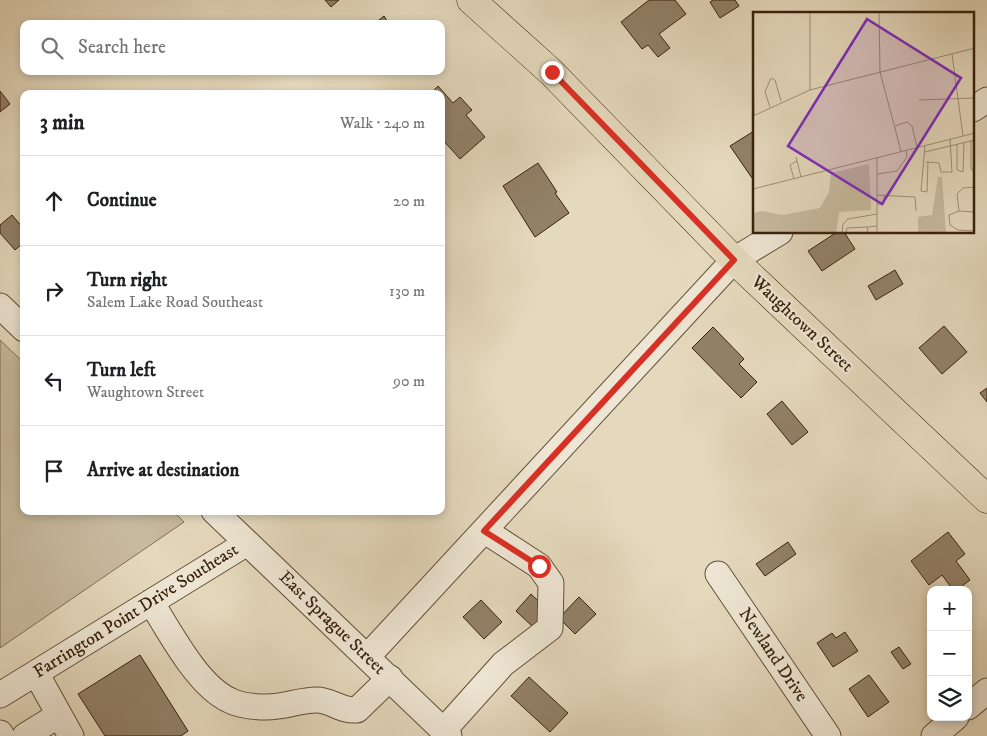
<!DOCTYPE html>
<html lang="en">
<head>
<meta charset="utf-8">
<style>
  :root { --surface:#fff; --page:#f6f6f6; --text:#202124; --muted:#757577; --line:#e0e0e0 }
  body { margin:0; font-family:"IM FELL DW Pica",serif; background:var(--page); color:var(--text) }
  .controls { position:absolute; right:15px; bottom:15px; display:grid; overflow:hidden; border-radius:10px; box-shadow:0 2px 8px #0003 }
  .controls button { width:45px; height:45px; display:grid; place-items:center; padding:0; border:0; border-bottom:1px solid var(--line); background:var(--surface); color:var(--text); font:25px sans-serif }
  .stop { position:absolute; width:15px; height:15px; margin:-11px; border:4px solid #d93025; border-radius:50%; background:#fff }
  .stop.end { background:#d93025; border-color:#fff; box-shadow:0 1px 5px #0008 }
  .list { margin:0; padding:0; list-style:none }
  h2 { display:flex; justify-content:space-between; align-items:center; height:65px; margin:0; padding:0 20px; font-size:21px }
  h2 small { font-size:16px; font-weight:400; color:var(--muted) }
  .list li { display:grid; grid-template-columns:32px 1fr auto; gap:15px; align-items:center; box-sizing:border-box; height:90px; padding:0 20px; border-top:1px solid var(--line) }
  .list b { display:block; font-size:19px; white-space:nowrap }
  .list p { margin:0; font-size:16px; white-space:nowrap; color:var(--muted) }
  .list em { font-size:16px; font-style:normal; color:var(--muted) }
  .icon { flex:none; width:28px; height:28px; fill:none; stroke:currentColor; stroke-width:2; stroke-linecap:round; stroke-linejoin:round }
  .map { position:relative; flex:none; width:987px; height:736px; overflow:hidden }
  .search { position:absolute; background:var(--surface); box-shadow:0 2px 8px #0003; left:20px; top:20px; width:425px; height:55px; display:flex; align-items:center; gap:12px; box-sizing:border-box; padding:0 18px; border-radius:10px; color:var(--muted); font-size:19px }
  .panel { position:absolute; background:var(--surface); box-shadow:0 2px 8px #0003; left:20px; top:90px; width:425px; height:425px; border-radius:10px }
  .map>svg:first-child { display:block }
</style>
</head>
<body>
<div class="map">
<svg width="987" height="736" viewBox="0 0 987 736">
  <rect width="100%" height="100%" fill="#e5d9bd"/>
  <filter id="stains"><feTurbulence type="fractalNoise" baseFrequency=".004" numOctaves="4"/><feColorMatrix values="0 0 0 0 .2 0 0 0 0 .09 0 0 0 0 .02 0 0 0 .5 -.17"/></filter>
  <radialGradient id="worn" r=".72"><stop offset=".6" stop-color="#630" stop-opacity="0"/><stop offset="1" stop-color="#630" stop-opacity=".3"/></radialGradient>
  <path fill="#c8ba9f" stroke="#806e56" d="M0 340 24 363V511H173L184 522 0 648Z"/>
  <path fill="#928168" stroke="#38220c" d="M325 0H339L331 7Z
    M649 0H675L686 14 659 34 670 48 658 57 648 45 642 49 621 22Z
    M713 0H735L739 6 720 18 710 2Z
    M384 16 389 24H374Z
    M438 86 453 103 460 97 472 110 466 115 485 137 460 159 441 138V94H430Z
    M0 91 10 104 0 112Z
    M754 131V177L752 178 730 146Z
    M538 163 557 192 555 193 569 213 535 237 503 186Z
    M12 215 24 229V242L15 250 0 233V225Z
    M837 232H844L855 249 822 271 808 251Z
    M895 270 903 284 876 300 868 286Z
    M944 326 967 352 942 374 919 348Z
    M713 327 744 359 739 364 757 382 741 398 692 348Z
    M987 388V402L980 393Z
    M782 401 808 432 792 445 767 414Z
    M948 532 965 554 956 561 970 580 957 590H953L942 575 929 585 911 561Z
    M788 542 796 554 765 576 756 564Z
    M531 594 548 610 533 627 516 611Z
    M579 597 596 614 575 634 559 618Z
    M481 600 502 622 484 639 463 617Z
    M845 632 858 651 833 667 817 643 832 633 836 638Z
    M899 647 911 664 903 669 891 652Z
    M140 655 188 731 181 736H105L78 694Z
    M869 675 889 702 868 717 849 689Z
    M529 677 568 713 550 732 511 696Z"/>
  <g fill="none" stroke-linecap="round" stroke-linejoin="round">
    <g stroke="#635038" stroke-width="27">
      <path id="minor" d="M973 109 987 100
        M0 306 24 329
        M214 511 449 736
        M718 574 828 736
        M151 602C170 632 197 685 229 700 240 706 255 707 267 707 284 707 300 700 317 700 331 700 340 711 357 710L390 678
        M367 657 734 260 780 232
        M36 673 71 736
        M0 695 247 543
        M968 707 987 691
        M443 731 503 664 550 628 551 583 539 566 485 531
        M0 733 2 736
        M25 736 59 715
        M934 736 956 717"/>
    </g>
    <g stroke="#38220c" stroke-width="29">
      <path id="major" d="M471 0 551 72 734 260 987 499"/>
    </g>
    <use href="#minor" stroke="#eee6d4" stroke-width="25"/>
    <use href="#major" stroke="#e5d9bd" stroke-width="28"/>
  </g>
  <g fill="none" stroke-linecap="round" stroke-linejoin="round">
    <path stroke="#d93025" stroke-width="6" d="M539 566 484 531 734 260 552 72"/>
  </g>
  <g text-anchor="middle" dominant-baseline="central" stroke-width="4.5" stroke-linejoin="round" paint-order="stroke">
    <g font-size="18" fill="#38220c" stroke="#eee6d4">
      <text transform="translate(802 324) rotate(43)">Waughtown Street</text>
      <text transform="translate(136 611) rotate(-32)">Farrington Point Drive Southeast</text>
      <text transform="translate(332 623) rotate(44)">East Sprague Street</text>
      <text transform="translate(773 655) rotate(56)">Newland Drive</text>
    </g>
  </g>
  <g transform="translate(753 12)">
    <rect width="221" height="221" fill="#e5d9bd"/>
    <path d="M116 152 118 198 86 200 83 221H0V201L9 199 30 203 67 196 76 180 78 161ZM185 165H189L193 221H165V205L179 203Z" fill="#c8ba9f"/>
    <path fill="none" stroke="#a09076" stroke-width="1" d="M57 0V78M126 0 127 60 148 139M199 42 210 124M0 57 1 103M166 88 222 86M17 95 12 80 18 66 22 68 28 89M0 104 57 78 222 36M142 114 154 110 159 114 164 135M218 128V157L222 159M204 132V158L210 160 211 130M172 133 168 179 174 180 175 150H173M172 140 222 128M43 145 48 165M175 150 186 151 188 160H199L197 127M124 162 144 159 154 145 153 138M41 167 37 153 44 149M222 175 210 176 204 182 206 199 222 200M0 177 222 121M124 183 162 185 163 199M124 192H131V183M206 199 196 203 197 213 205 218 222 219M89 221 90 212 95 207 124 202M93 221 94 216 115 215M114 221 115 215 124 214M124 221V145"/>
    <path fill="#7b2cbf" fill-opacity="0.15" stroke="#7b2cbf" stroke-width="2.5" d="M114 7 208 66 129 192 35 134Z"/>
    <rect width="221" height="221" fill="none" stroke="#38220c" stroke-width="2.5"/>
  </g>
  <rect width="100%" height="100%" filter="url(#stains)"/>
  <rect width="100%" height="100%" fill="url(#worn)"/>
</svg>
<div class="controls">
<button>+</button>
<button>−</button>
<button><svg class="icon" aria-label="layers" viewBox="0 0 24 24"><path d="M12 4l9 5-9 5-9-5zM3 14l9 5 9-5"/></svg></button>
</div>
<div class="stop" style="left:539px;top:566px"></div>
<div class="stop end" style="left:552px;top:72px"></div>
<div class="search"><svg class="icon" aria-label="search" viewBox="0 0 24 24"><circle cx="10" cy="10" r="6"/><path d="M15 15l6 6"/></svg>Search here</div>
<section class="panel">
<h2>3 min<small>Walk · 240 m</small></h2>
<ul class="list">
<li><svg class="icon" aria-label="ahead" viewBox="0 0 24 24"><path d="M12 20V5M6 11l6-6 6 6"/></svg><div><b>Continue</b></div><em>20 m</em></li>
<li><svg class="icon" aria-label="right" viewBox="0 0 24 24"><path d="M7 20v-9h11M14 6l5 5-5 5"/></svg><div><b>Turn right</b><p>Salem Lake Road Southeast</p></div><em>130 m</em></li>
<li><svg class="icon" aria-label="left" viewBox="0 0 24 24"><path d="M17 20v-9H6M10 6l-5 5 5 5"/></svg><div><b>Turn left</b><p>Waughtown Street</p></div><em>90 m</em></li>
<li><svg class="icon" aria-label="arrive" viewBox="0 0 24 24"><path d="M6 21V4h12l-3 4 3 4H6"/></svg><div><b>Arrive at destination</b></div></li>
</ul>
</section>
</div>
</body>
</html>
